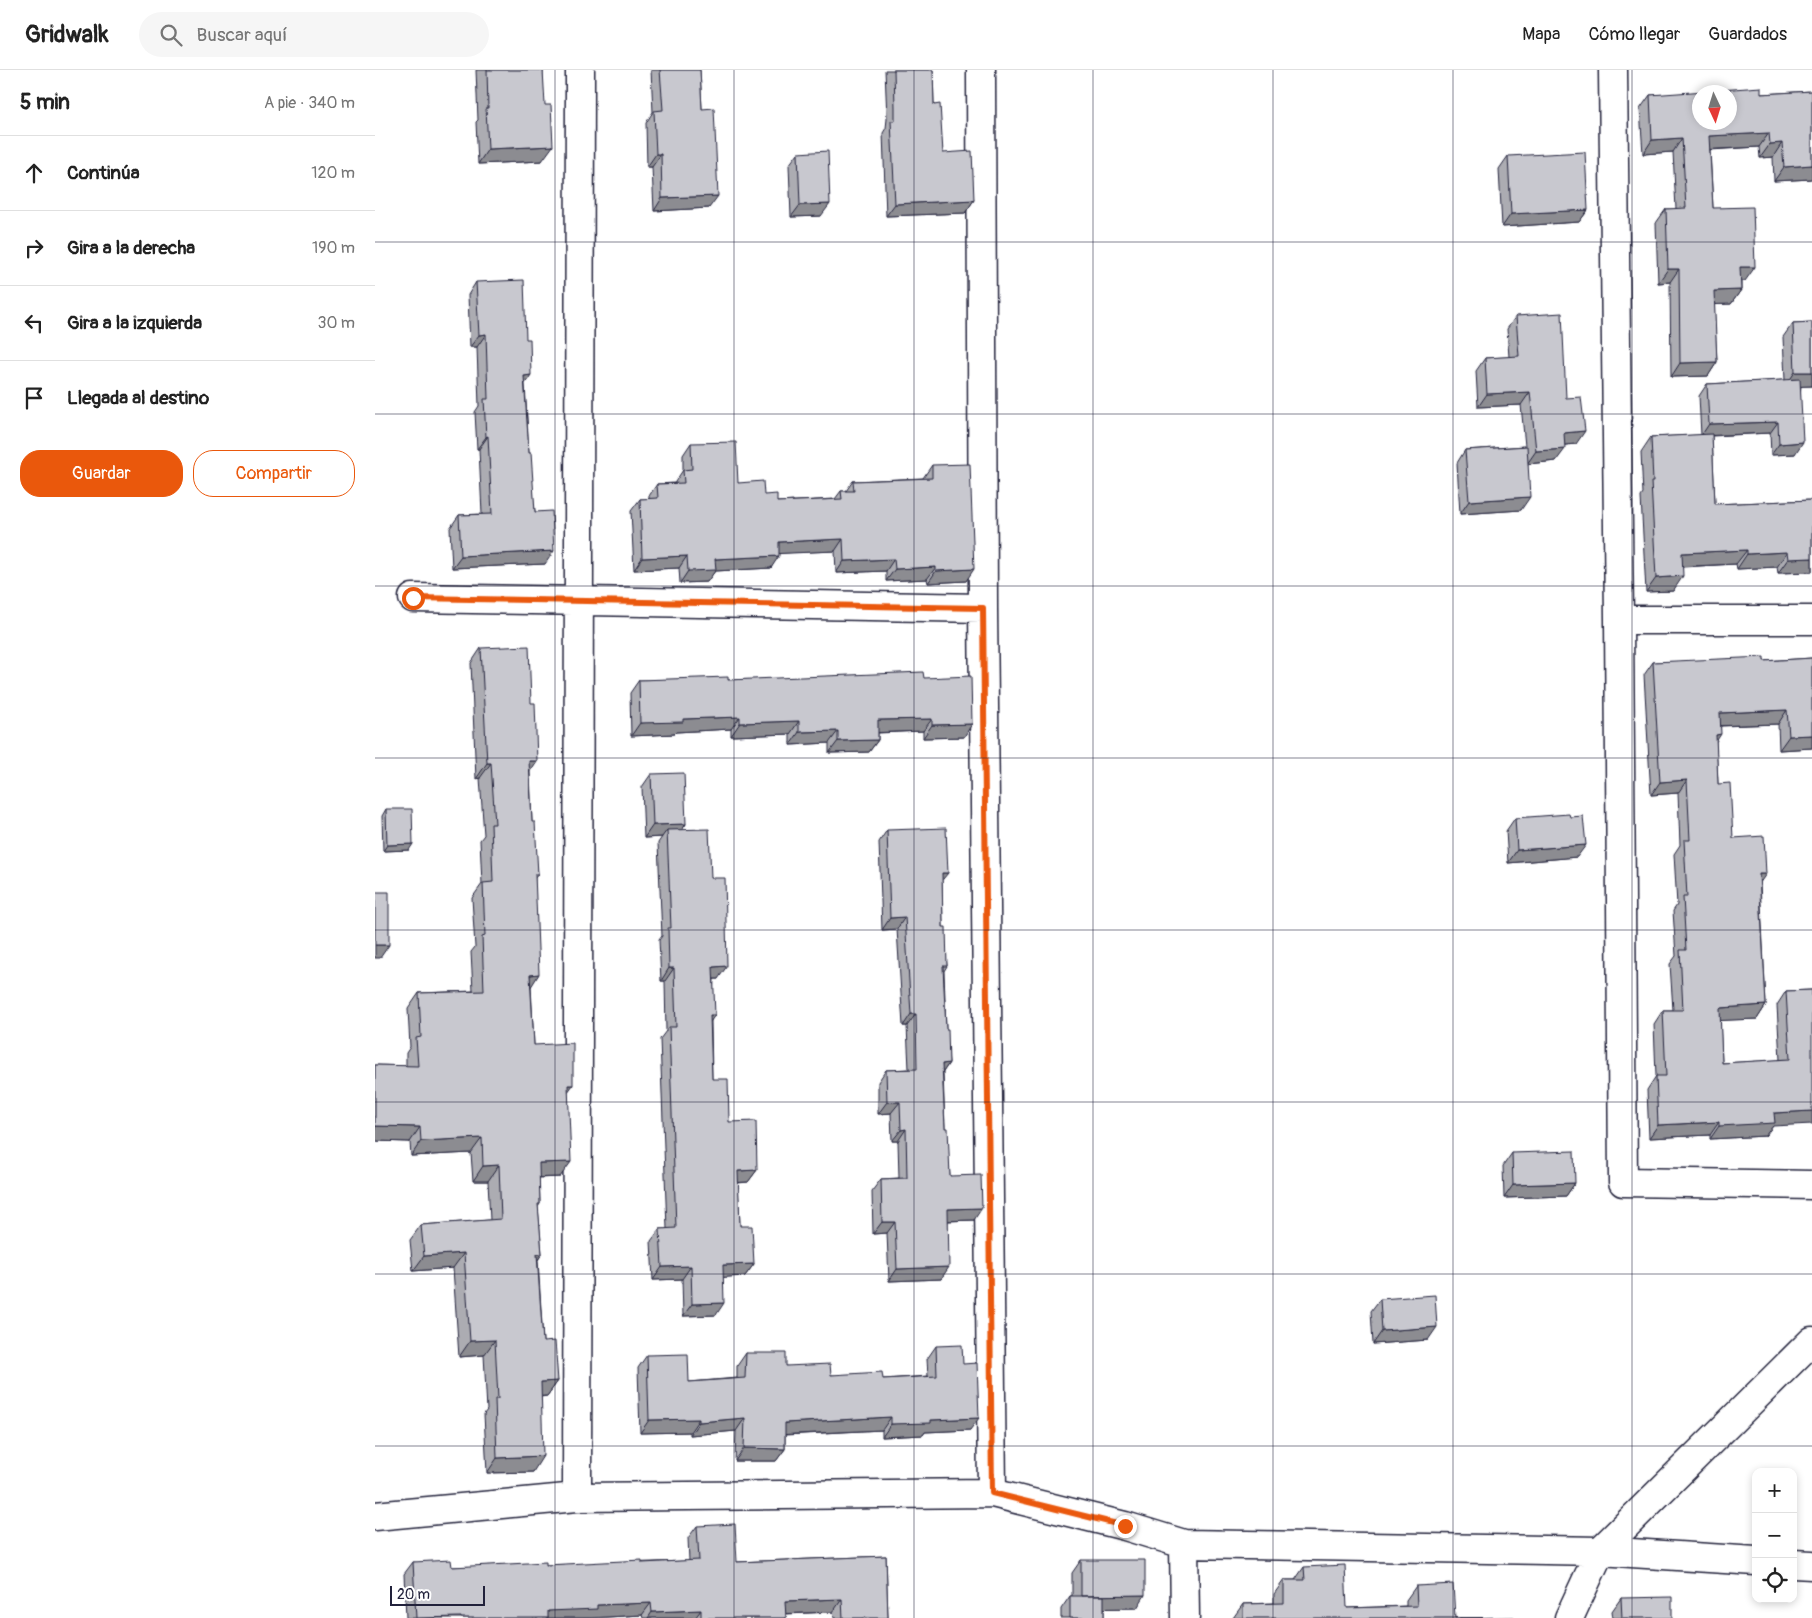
<!DOCTYPE html>
<html lang="es">
<head>
<meta charset="utf-8">
<style>
  :root { --surface:#fff; --page:#f6f6f6; --text:#222; --muted:#767676; --line:#e0e0e0; --accent:#ea580c }
  body { margin:0; font-family:Pangolin,sans-serif; background:var(--page); color:var(--text) }
  .controls { position:absolute; right:15px; bottom:15px; display:grid; overflow:hidden; border-radius:10px; box-shadow:0 2px 8px #0003 }
  .controls button { width:45px; height:45px; display:grid; place-items:center; padding:0; border:0; border-bottom:1px solid var(--line); background:var(--surface); color:var(--text); font:25px sans-serif }
  .compass { position:absolute; left:1317px; top:15px; width:45px; height:45px; border-radius:50%; background:var(--surface); box-shadow:0 2px 8px #0003; rotate:176deg }
  .scale { position:absolute; left:15px; bottom:12px; width:95px; box-sizing:border-box; padding-left:5px; border:2px solid #22223b; border-top:0; font-size:14px; line-height:18px; white-space:nowrap; color:#22223b; -webkit-text-stroke:4px #fff; paint-order:stroke }
  .stop { position:absolute; width:15px; height:15px; margin:-11px; border:4px solid #ea580c; border-radius:50%; background:#fff }
  .stop.end { background:#ea580c; border-color:#fff; box-shadow:0 1px 5px #0008 }
  .list { margin:0; padding:0; list-style:none }
  h2 { display:flex; justify-content:space-between; align-items:center; height:65px; margin:0; padding:0 20px; font-size:21px }
  h2 small { font-size:16px; font-weight:400; color:var(--muted) }
  .list li { display:grid; grid-template-columns:32px 1fr auto; gap:15px; align-items:center; box-sizing:border-box; height:75px; padding:0 20px; border-top:1px solid var(--line) }
  .list b { display:block; font-size:19px; white-space:nowrap }
  .list em { font-size:16px; font-style:normal; color:var(--muted) }
  .actions { display:flex; gap:10px; padding:15px 20px }
  .actions a { flex:1; padding:11px 0; border:1px solid var(--accent); border-radius:20px; text-align:center; font-size:18px; color:var(--accent) }
  .actions .main { background:var(--accent); color:#fff }
  .icon { flex:none; width:28px; height:28px; fill:none; stroke:currentColor; stroke-width:2; stroke-linecap:round; stroke-linejoin:round }
  .map { position:relative; flex:none; width:1437px; height:1548px; overflow:hidden }
  header { display:flex; align-items:center; gap:30px; box-sizing:border-box; height:70px; padding:0 25px; background:var(--surface); border-bottom:1px solid var(--line) }
  header strong { font-size:24px }
  nav { display:flex; gap:28px; margin-inline-start:auto; font-size:18px }
  .search { width:350px; height:45px; background:var(--page); display:flex; align-items:center; gap:12px; box-sizing:border-box; padding:0 18px; border-radius:28px; color:var(--muted); font-size:19px }
  main { display:flex }
  aside { flex:1; background:var(--surface) }
  .map>svg:first-child { display:block }
</style>
</head>
<body>
<header>
<strong>Gridwalk</strong>
<div class="search"><svg class="icon" aria-label="search" viewBox="0 0 24 24"><circle cx="10" cy="10" r="6"/><path d="M15 15l6 6"/></svg>Buscar aquí</div>
<nav><a>Mapa</a><a>Cómo llegar</a><a>Guardados</a></nav>
</header>
<main>
<aside>
<h2>5 min<small>A pie · 340 m</small></h2>
<ul class="list">
<li><svg class="icon" aria-label="ahead" viewBox="0 0 24 24"><path d="M12 20V5M6 11l6-6 6 6"/></svg><div><b>Continúa</b></div><em>120 m</em></li>
<li><svg class="icon" aria-label="right" viewBox="0 0 24 24"><path d="M7 20v-9h11M14 6l5 5-5 5"/></svg><div><b>Gira a la derecha</b></div><em>190 m</em></li>
<li><svg class="icon" aria-label="left" viewBox="0 0 24 24"><path d="M17 20v-9H6M10 6l-5 5 5 5"/></svg><div><b>Gira a la izquierda</b></div><em>30 m</em></li>
<li><svg class="icon" aria-label="arrive" viewBox="0 0 24 24"><path d="M6 21V4h12l-3 4 3 4H6"/></svg><div><b>Llegada al destino</b></div></li>
</ul>
<div class="actions"><a class="main">Guardar</a><a>Compartir</a></div>
</aside>
<div class="map">
<svg width="1437" height="1548" viewBox="0 0 1437 1548">
  <rect width="100%" height="100%" fill="#fff"/>
  <filter id="ink" filterUnits="userSpaceOnUse"><feTurbulence type="fractalNoise" baseFrequency=".02" numOctaves="2"/><feDisplacementMap in="SourceGraphic" scale="10" xChannelSelector="R" yChannelSelector="G"/><feConvolveMatrix kernelMatrix="1 2 1 2 8 2 1 2 1" color-interpolation-filters="sRGB"/></filter>
  <g filter="url(#ink)">
    <g fill="none" stroke-linecap="round" stroke-linejoin="round">
      <g stroke="#22223b" stroke-width="31">
        <path id="minor" d="M606 0 608 538 617 1423
          M1238 0 1244 550 1248 1112 1437 1115
          M38 528 608 538
          M1244 550H1437
          M202 1427 205 0
          M0 1446 202 1427 617 1423 750 1456 809 1474 1225 1481 1381 1491
          M809 1474 810 1548
          M1418 1494 1437 1495
          M1194 1548 1225 1481 1437 1271"/>
      </g>
      <use href="#minor" stroke="#fff" stroke-width="28"/>
    </g>
    <path fill="#acacb2" stroke="#22223b" d="M101 0H168L167 91 103 94 101 52 103 50Z
      M276 0H325L327 39 334 138 279 141 277 97H272L271 53 278 42Z
      M510 0H558L559 35 568 83 599 130 590 143 511 146 508 63 511 58 512 49Z
      M1437 21V108L1436 109 1399 111 1398 87 1385 88 1384 77 1335 80 1338 138 1370 211H1366V220L1356 234H1339L1342 292 1333 306 1296 307 1295 212 1283 213 1281 153 1291 139H1301L1298 82 1268 84 1265 39 1275 25 1386 24Z
      M423 83 446 146 416 147 414 95Z
      M1133 86 1213 140 1204 152 1127 157 1124 99Z
      M101 212 150 314 154 383 160 442 170 494 77 498 75 458 84 445 107 444 104 379H102L100 342 104 336 102 277H95L93 225Z
      M1141 246 1201 374 1190 375 1181 391 1153 394 1146 440 1085 444 1082 393 1090 380 1150 376 1146 335 1103 337 1101 301 1110 288 1134 287 1132 259Z
      M1437 252V316H1426L1420 384 1396 385 1395 363 1337 366 1340 434 1437 430V502L1403 503 1402 497 1362 499 1361 494 1308 497 1298 521 1271 522 1266 427 1268 424 1266 382 1276 367 1326 365 1324 326 1332 314 1410 310 1408 267 1418 253Z
      M316 373 363 413 402 432 460 429 466 421H471L478 411 548 408 557 395 591 511 553 513 552 509 511 511V501L461 503 460 481 404 483 396 498 340 501 332 512 305 513 304 498 259 500 256 441 265 429H274V426L282 414 300 413V412L308 400V385Z
      M106 578 155 702 157 752 163 804 160 808 156 916 159 975 193 1022 185 1107 164 1108 165 1134 163 1137 167 1184 163 1190 168 1272 183 1311 172 1326 166 1327 158 1402 112 1403 109 1344 112 1340 109 1285 84 1287 78 1198 38 1201 35 1170 46 1155 115 1150 113 1111H98L96 1083 36 1086 35 1072 0 1071V995L31 996V983L35 977 33 939 44 923 98 921 96 882 100 877 97 828 107 814 105 770 109 765 105 708 101 709 96 593Z
      M1437 588V678L1404 680 1403 654 1346 656 1341 672 1343 714 1358 768 1385 813 1391 935 1382 949 1345 950 1347 993 1405 990 1402 935 1411 921 1437 920 1398 1056 1390 1066 1335 1069V1065L1274 1068 1272 1020 1281 1006 1279 954 1288 940H1298L1295 894 1301 886 1298 841 1302 835 1299 784 1305 775 1303 723 1276 725 1269 605 1278 592 1389 591Z
      M549 608 589 667 548 668V661L503 663V670L494 682 454 683V673L415 675V664L356 666V659L301 662 299 664 256 666 255 623 264 610H353Z
      M276 704 311 754 307 760 336 808 343 909H339L336 952 337 1009 354 1052 382 1100 373 1112 363 1113 365 1156 379 1194 370 1206 348 1207 341 1245 308 1246 307 1209 278 1210 276 1171 285 1159H292L285 969 291 961 290 911H286L284 870 287 866 283 773 287 767 269 768 267 717Z
      M11 739 34 780 8 781 7 746Z
      M1140 748 1202 787 1133 793 1131 761Z
      M512 760 567 811 568 857 572 896 569 901 571 959 574 993 568 1002 570 1058 575 1106 599 1150 573 1151 566 1209 514 1211 512 1163 498 1164 497 1121 506 1109 524 1108 523 1071H517L516 1043 503 1044V1012L511 1000 534 999 532 956H528L522 859 507 860 504 772Z
      M1137 1083 1200 1113 1191 1126 1129 1128 1128 1096Z
      M1005 1229 1053 1270 998 1274 996 1241Z
      M561 1276 588 1294 595 1360 550 1362 548 1365 507 1367V1360L410 1365V1379L401 1391H360L361 1361 315 1365V1362L265 1363 263 1298 272 1285 314 1312 362 1308V1296L371 1283 411 1296 456 1305 508 1309 553 1306 552 1289Z
      M322 1456 362 1492 511 1486 513 1548H459L458 1542 411 1544V1548H268L267 1545 216 1548H31L29 1504 38 1492 77 1497 171 1495 314 1491 313 1468Z
      M706 1490 762 1538H729V1548H686V1539L695 1526H697V1503Z
      M929 1497 972 1538 1031 1536V1530L1041 1516 1080 1548H1139H858L868 1534 899 1533V1524L909 1510H920Z
      M1246 1528 1297 1548H1238L1237 1541Z"/>
    <path fill="#8c8c91" stroke="#22223b" d="M1394 63 1384 77 1324 80 1334 66Z
      M1307 68 1298 82 1268 84 1277 70Z
      M1407 73 1398 87 1385 88 1395 74Z
      M178 76 167 91 103 94 113 79Z
      M281 84H286L277 97H272Z
      M1437 95V108L1436 109 1399 111 1409 97Z
      M343 126 334 138 279 141 287 128Z
      M599 130 590 143 511 146 520 134Z
      M455 134 446 146 416 147 425 135Z
      M1213 140 1204 152 1127 157 1136 144Z
      M1365 197H1380L1370 211H1355Z
      M1293 199H1304L1295 212 1283 213Z
      M1366 220 1356 234 1329 235 1339 221Z
      M111 264 102 277H95L104 265Z
      M1342 292 1333 306 1296 307 1305 293Z
      M1420 302H1437V316L1410 317Z
      M156 305 147 318 149 306Z
      M1155 322 1146 335 1103 337 1112 324Z
      M1403 352 1395 363 1326 366 1334 354Z
      M1210 361 1201 374 1180 376 1189 363Z
      M113 366 104 379H102L111 367Z
      M1428 372 1420 384 1396 385 1404 374Z
      M1190 379 1181 391 1152 394 1161 381Z
      M1155 427 1146 440 1085 444 1094 431Z
      M468 469 460 481 395 484 404 472Z
      M1372 480 1361 494 1297 497 1307 483Z
      M179 481 170 494 77 498 86 486Z
      M1412 482 1402 497 1362 499 1372 484Z
      M312 486 304 498 259 500 267 488Z
      M404 486 396 498 340 501 332 512 305 513 313 501 340 489Z
      M1437 488V502L1403 503 1413 489Z
      M519 489 511 501 461 503 469 491Z
      M561 497 552 509 511 511 520 499Z
      M599 499 591 511 553 513 561 501Z
      M1308 506 1298 521 1271 522 1281 508Z
      M1412 640 1403 654 1336 656 1345 643Z
      M365 647 356 659 301 662 299 664 256 666 265 653 308 649Z
      M557 649 548 661 494 663 503 650Z
      M424 651 415 664 356 666 365 653Z
      M597 654 589 667 548 668 557 655Z
      M463 661 454 673 415 675 424 662Z
      M1346 664 1337 678 1341 665Z
      M1437 665V678L1404 680 1414 666Z
      M503 670 494 682 454 683 463 671Z
      M154 691H162L152 706Z
      M112 693H116L105 708 101 709Z
      M1312 710 1303 723 1276 725 1285 712Z
      M311 754 302 767 292 760 287 767 269 768 278 755Z
      M38 774 34 780 8 781 12 775Z
      M1211 775 1202 787 1133 793 1142 780Z
      M567 803H573L564 814Z
      M1384 804H1391L1382 817Z
      M530 847 522 859 507 860 515 848Z
      M0 875H14L5 888H0Z
      M352 896 343 909H329L338 897Z
      M294 898H299L290 911H286Z
      M164 904 154 920 155 905Z
      M1391 935 1382 949 1335 951 1345 938Z
      M536 944H541L532 956H528Z
      M335 945H340L331 958Z
      M574 993 566 1005 567 994Z
      M193 1015H198L187 1030Z
      M512 1032H525L516 1043 503 1044Z
      M1437 1041V1054L1398 1056 1390 1066 1335 1069 1344 1056 1399 1043Z
      M1344 1052 1335 1065 1274 1068 1283 1055Z
      M0 1056 45 1057 35 1072 0 1071Z
      M531 1059 523 1071H517L526 1060Z
      M107 1068 96 1083 36 1086 46 1071Z
      M196 1092 185 1107 153 1108 164 1093Z
      M124 1095 113 1111H98L108 1096Z
      M382 1100 373 1112 354 1113 363 1101Z
      M1200 1113 1191 1126 1129 1128 1138 1115Z
      M607 1138 599 1150 565 1151 573 1139Z
      M507 1152H520L512 1163 498 1164Z
      M89 1183 78 1198 38 1201 49 1186Z
      M162 1184H167L156 1199Z
      M379 1194 370 1206 339 1208 348 1195Z
      M316 1196 307 1209 278 1210 287 1197Z
      M574 1197 566 1209 514 1211 522 1199Z
      M349 1233 341 1245 308 1246 317 1234Z
      M1062 1257 1053 1270 998 1274 1007 1261Z
      M120 1270 109 1285 84 1287 95 1271Z
      M183 1311 172 1326 155 1327 166 1312Z
      M516 1347 507 1360 401 1365 410 1353Z
      M370 1348 361 1361 315 1365 324 1352Z
      M604 1348 595 1360 550 1362 548 1365 507 1367 516 1354 556 1350Z
      M324 1349 315 1362 265 1363 274 1350Z
      M369 1378 410 1379 401 1391H360Z
      M168 1386 158 1402 112 1403 122 1388Z
      M770 1525 762 1538 697 1539 706 1526Z
      M467 1529 458 1542 401 1544 410 1531Z
      M276 1533 267 1545 216 1548H168L173 1541 222 1535Z
      M326 1540 320 1548H273L277 1542Z"/>
    <path fill="#c8c8cf" stroke="#22223b" fill-rule="evenodd" d="M112 0H168L170 35H176L178 76 113 79 111 38H113Z
      M285 0H325L327 39 339 38 343 126 287 128 286 84H281L279 41 288 40Z
      M519 0H558L559 35 565 34 568 83 597 81 599 130 520 134 516 51H520V37Z
      M1386 17V24L1437 21V95L1409 97 1407 73 1395 74 1394 63 1334 66 1338 138 1378 137 1380 197H1365L1366 220 1339 221 1342 292 1305 293 1304 199H1293L1291 139 1311 138 1307 68 1277 70 1275 25ZM1324 22H1354V52H1324Z
      M453 81 455 134 425 135 423 83Z
      M1210 82 1213 140 1136 144 1133 86Z
      M149 210 151 269H155L156 305 149 306 154 383H156L160 442 177 441 179 481 86 486 84 445 117 444 113 366 111 367 109 329H113L111 264 104 265 101 212Z
      M1187 243 1191 328 1206 327 1210 361 1189 363 1190 379 1161 381 1155 322 1112 324 1110 288 1144 286 1141 246Z
      M1437 252V302H1420L1418 253Z
      M1425 309 1428 372 1404 374 1403 352 1334 354 1332 314Z
      M1337 364 1340 434 1437 430V488L1413 489 1412 482 1372 484V480L1307 483 1308 506 1281 508 1276 412H1278L1276 367Z
      M361 372 363 413 388 411 389 425 402 424V432L467 429 466 421H479L478 411 557 408V395L595 394 599 499 561 501V497L520 499 519 489 469 491 468 469 404 472V486L340 489 341 500 313 501 312 486 267 488 265 429 283 428 282 414 309 413 308 400 317 399 316 373Z
      M1152 376 1155 427 1094 431 1090 380Z
      M154 576 156 633H160L162 691H154L157 752H160L163 804H160L164 904 155 905 159 975 198 973V1015H193L196 1092 164 1093 165 1134H163L167 1184H162L168 1272 180 1271 183 1311 166 1312 168 1386 122 1388 120 1329H123L120 1270 95 1271 89 1183 49 1186 46 1155 126 1149 124 1095 108 1096 107 1068 46 1071 45 1057 0 1056V995L43 996 41 968 46 967 44 923 109 921 107 867 110 866 108 813 118 812 116 754H120L116 693H112L106 578Z
      M1389 587V591L1437 588V665L1414 666 1412 640 1345 643 1346 664 1341 665 1343 714 1355 713 1358 768 1389 766 1391 804H1384L1391 935 1345 938 1347 993 1415 989 1411 921 1437 920V1041L1399 1043 1400 1053 1344 1056V1052L1283 1055 1281 1006H1291L1288 940H1308L1305 880H1311L1308 827H1312L1309 770H1315L1312 710 1285 712 1278 592Z
      M548 602 549 608 596 606 597 654 557 655V649L503 650V670L463 671V661L424 662V651L365 653V647L308 649V652L265 653 264 610 353 607V610Z
      M309 703 311 754 278 755 276 704Z
      M11 739H37L38 774 12 775Z
      M1194 744 1195 747 1208 746 1211 775 1142 780 1140 748Z
      M571 758 573 803H567L568 857H571L572 896H568L571 959H573L574 993 567 994 570 1058H573L575 1106 606 1105 607 1138 573 1139 574 1197 522 1199 520 1152H507L506 1109 532 1108 531 1059 526 1060 525 1032H512L511 1000 542 999 541 944H536L530 847 515 848 512 760Z
      M334 759 336 808H350L352 896 338 897 340 945H335L337 1009H353L354 1052 381 1051 382 1100 363 1101 365 1156H377L379 1194 348 1195 349 1233 317 1234 316 1196 287 1197 285 1159 301 1158 294 957H301L299 898H294L293 858H296L292 760Z
      M0 822H14V875H0Z
      M1199 1081 1200 1113 1138 1115 1137 1083Z
      M1060 1225 1062 1257 1007 1261 1005 1229Z
      M587 1275 588 1294 602 1293 604 1348 556 1350V1353L516 1354V1347L410 1353V1379L369 1378 370 1348 324 1352V1349L274 1350 272 1285 313 1284 314 1312 370 1308 371 1283H411V1296L455 1294 456 1305 507 1302 508 1309 562 1306 561 1276Z
      M360 1454 362 1492 511 1486 513 1548H468L467 1529 410 1531 411 1548H326V1540L277 1542 276 1533 222 1535V1539L173 1541V1548H86V1547L41 1548 38 1492 76 1490 77 1497 171 1492V1495L267 1490V1493L324 1490 322 1456Z
      M706 1490H770V1525L706 1526Z
      M970 1495 972 1538 1042 1536 1041 1516 1078 1514 1080 1548 1139 1547V1548H868V1534L909 1533V1510H930L929 1497Z
      M695 1526H729V1548H695Z
      M1297 1527V1548H1247L1246 1528Z"/>
  </g>
  <g fill="none" stroke-linecap="round" stroke-linejoin="round" filter="url(#ink)">
    <path stroke="#ea580c" stroke-width="6" d="M38 528 608 538 617 1423 750 1456"/>
  </g>
  <path fill="none" stroke="#22223b" stroke-width="1" stroke-opacity="0.55" d="M180 0V1548M359 0V1548M539 0V1548M718 0V1548M898 0V1548M1078 0V1548M1257 0V1548M0 172H1437M0 344H1437M0 516H1437M0 688H1437M0 860H1437M0 1032H1437M0 1204H1437M0 1376H1437"/>
</svg>
<div class="controls">
<button>+</button>
<button>−</button>
<button><svg class="icon" aria-label="locate" viewBox="0 0 24 24"><circle cx="12" cy="12" r="6"/><path d="M12 2v4M12 18v4M2 12h4M18 12h4"/></svg></button>
</div>
<svg class="compass" viewBox="-18 -18 36 36"><path d="M0-13l5 13h-10z" fill="#e53935"/><path d="M0 13l5-13h-10z" fill="#767676"/></svg>
<div class="scale">20 m</div>
<div class="stop" style="left:38px;top:528px"></div>
<div class="stop end" style="left:750px;top:1456px"></div>
</div>
</main>
</body>
</html>
